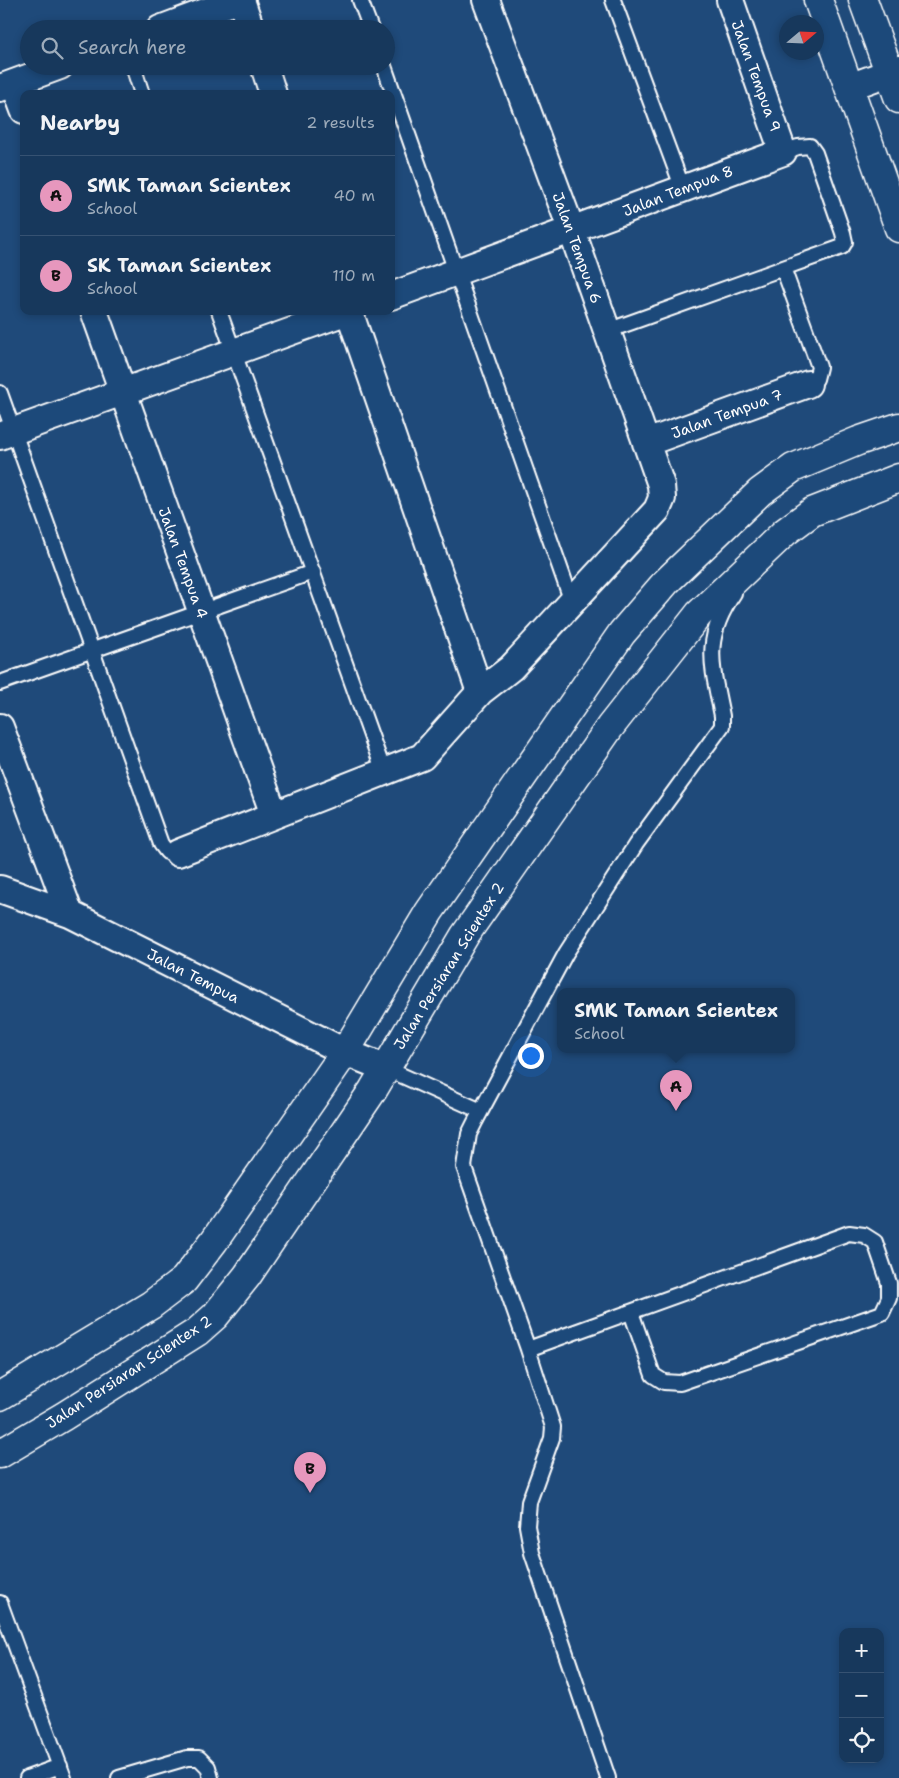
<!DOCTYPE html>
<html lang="en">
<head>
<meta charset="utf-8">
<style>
  :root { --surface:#17385c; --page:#244365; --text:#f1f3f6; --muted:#9eacbb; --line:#365272; --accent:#e797bd }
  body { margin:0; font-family:"Shantell Sans",sans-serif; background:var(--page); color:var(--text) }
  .controls { position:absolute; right:15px; bottom:15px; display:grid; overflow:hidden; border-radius:10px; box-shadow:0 2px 8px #0003 }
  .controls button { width:45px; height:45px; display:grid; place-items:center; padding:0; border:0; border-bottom:1px solid var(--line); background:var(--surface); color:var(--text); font:25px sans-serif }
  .compass { position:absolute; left:779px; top:15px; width:45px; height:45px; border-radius:50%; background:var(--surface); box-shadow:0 2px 8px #0003; rotate:71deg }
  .you { position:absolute; left:530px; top:1055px; width:18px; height:18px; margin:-12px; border:4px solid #fff; border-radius:50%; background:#1a73e8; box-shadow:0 0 0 8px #1a73e833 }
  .badge { display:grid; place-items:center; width:32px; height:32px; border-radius:50%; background:var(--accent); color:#111; font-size:16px; font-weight:700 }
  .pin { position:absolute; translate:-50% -41px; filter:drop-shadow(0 1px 2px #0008) }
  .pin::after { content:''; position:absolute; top:26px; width:18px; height:15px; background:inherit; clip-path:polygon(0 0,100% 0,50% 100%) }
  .popup { position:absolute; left:557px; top:988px; width:238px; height:65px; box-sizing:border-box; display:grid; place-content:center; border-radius:10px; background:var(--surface); filter:drop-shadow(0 1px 4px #0005); font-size:16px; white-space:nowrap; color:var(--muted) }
  .popup b { font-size:19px; color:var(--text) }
  .popup::after { content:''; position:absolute; left:50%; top:100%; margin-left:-10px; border:10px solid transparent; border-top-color:var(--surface) }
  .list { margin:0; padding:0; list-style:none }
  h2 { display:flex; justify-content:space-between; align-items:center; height:65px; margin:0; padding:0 20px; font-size:21px }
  h2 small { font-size:16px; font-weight:400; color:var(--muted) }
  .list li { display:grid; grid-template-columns:32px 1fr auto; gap:15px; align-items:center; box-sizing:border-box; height:80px; padding:0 20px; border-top:1px solid var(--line) }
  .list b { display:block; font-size:19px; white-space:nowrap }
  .list p { margin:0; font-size:16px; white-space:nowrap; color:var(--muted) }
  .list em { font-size:16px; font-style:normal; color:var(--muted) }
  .icon { flex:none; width:28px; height:28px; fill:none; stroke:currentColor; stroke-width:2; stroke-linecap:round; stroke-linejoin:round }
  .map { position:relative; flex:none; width:899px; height:1778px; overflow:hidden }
  .search { position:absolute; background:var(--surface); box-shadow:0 2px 8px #0003; left:20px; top:20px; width:375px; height:55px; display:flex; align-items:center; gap:12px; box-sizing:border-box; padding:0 18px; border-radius:28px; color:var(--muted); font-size:19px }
  .panel { position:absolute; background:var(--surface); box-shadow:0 2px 8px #0003; left:20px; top:90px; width:375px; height:225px; border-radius:10px }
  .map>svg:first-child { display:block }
</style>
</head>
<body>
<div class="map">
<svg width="899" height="1778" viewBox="0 0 899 1778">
  <rect width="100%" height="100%" fill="#1f4a7a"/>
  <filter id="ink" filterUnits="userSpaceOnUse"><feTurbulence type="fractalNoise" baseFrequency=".02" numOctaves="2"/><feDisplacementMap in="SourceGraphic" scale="10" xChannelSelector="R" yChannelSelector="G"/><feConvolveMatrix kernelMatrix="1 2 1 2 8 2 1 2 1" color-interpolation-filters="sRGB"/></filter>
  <g filter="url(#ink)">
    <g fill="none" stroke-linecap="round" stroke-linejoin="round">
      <g stroke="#fff" stroke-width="18">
        <path id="lane" d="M360 0 371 29
          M613 0 683 189
          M133 66 142 94
          M384 66 572 602
          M783 268 819 367 816 379 808 384
          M219 311 384 772
          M607 331 842 247 845 242 843 233 815 153 810 146 798 147 783 152
          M0 393 161 844 167 852 178 853
          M0 683 313 572
          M385 1068 481 1111
          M528 1349 849 1233 864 1235 875 1242 889 1283V1298L882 1313 680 1383 664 1382 653 1375 631 1312
          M0 1603 64 1778
          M27 1778 60 1766
          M119 1778 187 1758H199L208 1767 211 1778
          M608 1778 532 1553 527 1526 529 1502 552 1438 553 1427 528 1349 464 1167 469 1134 475 1122 566 953 636 844 722 726V716C712 665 702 640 734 593"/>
      </g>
      <g stroke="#fff" stroke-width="30">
        <path id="street" d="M241 0 251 29
          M160 29 237 0
          M264 66 273 94
          M14 83 24 110
          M849 87 899 69
          M0 88 60 66
          M391 296 783 152 730 0
          M94 311 274 815
          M349 311 480 692
          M0 436 348 311
          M646 443 808 384
          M0 727 70 914
          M178 853 422 757 480 692 511 668 657 510 662 498 661 485 572 231 486 0
          M0 889 70 914 345 1052 385 1068"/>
      </g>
      <g stroke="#fff" stroke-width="31">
        <path id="secondary" d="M818 0 899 228
          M863 0 899 99
          M0 1396 151 1305 184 1280 214 1241 345 1052 429 912 622 633 666 582 760 492 793 468 858 441 899 427
          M0 1454 64 1416 197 1332 215 1316 247 1276 373 1090 465 935 610 727 699 614 785 532 812 512 899 478"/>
      </g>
      <use href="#lane" stroke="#1f4a7a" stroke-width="14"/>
      <use href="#street" stroke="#1f4a7a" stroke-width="26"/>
      <use href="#secondary" stroke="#1f4a7a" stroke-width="28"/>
    </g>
  </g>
  <g text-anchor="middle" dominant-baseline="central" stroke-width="4" stroke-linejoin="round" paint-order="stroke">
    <g font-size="15" fill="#fff" stroke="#1f4a7a">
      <text transform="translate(756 76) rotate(70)">Jalan Tempua 9</text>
      <text transform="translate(678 191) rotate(-21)">Jalan Tempua 8</text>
      <text transform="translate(577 248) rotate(70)">Jalan Tempua 6</text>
      <text transform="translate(727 414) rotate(-20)">Jalan Tempua 7</text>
      <text transform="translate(183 563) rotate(70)">Jalan Tempua 4</text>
      <text transform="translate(449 966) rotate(-58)">Jalan Persiaran Scientex 2</text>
      <text transform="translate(193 976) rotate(27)">Jalan Tempua</text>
      <text transform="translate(129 1372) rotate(-33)">Jalan Persiaran Scientex 2</text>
    </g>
  </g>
</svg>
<div class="controls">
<button>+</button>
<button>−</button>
<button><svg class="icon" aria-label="locate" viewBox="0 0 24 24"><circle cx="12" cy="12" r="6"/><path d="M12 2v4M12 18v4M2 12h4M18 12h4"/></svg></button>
</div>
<svg class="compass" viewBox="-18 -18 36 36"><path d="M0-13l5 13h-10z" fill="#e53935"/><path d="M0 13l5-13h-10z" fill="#9eacbb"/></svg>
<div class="you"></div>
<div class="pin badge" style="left:676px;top:1111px">A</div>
<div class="popup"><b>SMK Taman Scientex</b>School</div>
<div class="pin badge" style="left:310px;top:1493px">B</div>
<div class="search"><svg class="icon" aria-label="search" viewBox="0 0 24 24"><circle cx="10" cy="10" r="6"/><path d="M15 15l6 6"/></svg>Search here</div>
<section class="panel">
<h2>Nearby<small>2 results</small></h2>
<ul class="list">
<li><span class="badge">A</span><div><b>SMK Taman Scientex</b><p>School</p></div><em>40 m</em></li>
<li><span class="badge">B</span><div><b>SK Taman Scientex</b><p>School</p></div><em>110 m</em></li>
</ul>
</section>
</div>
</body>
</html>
